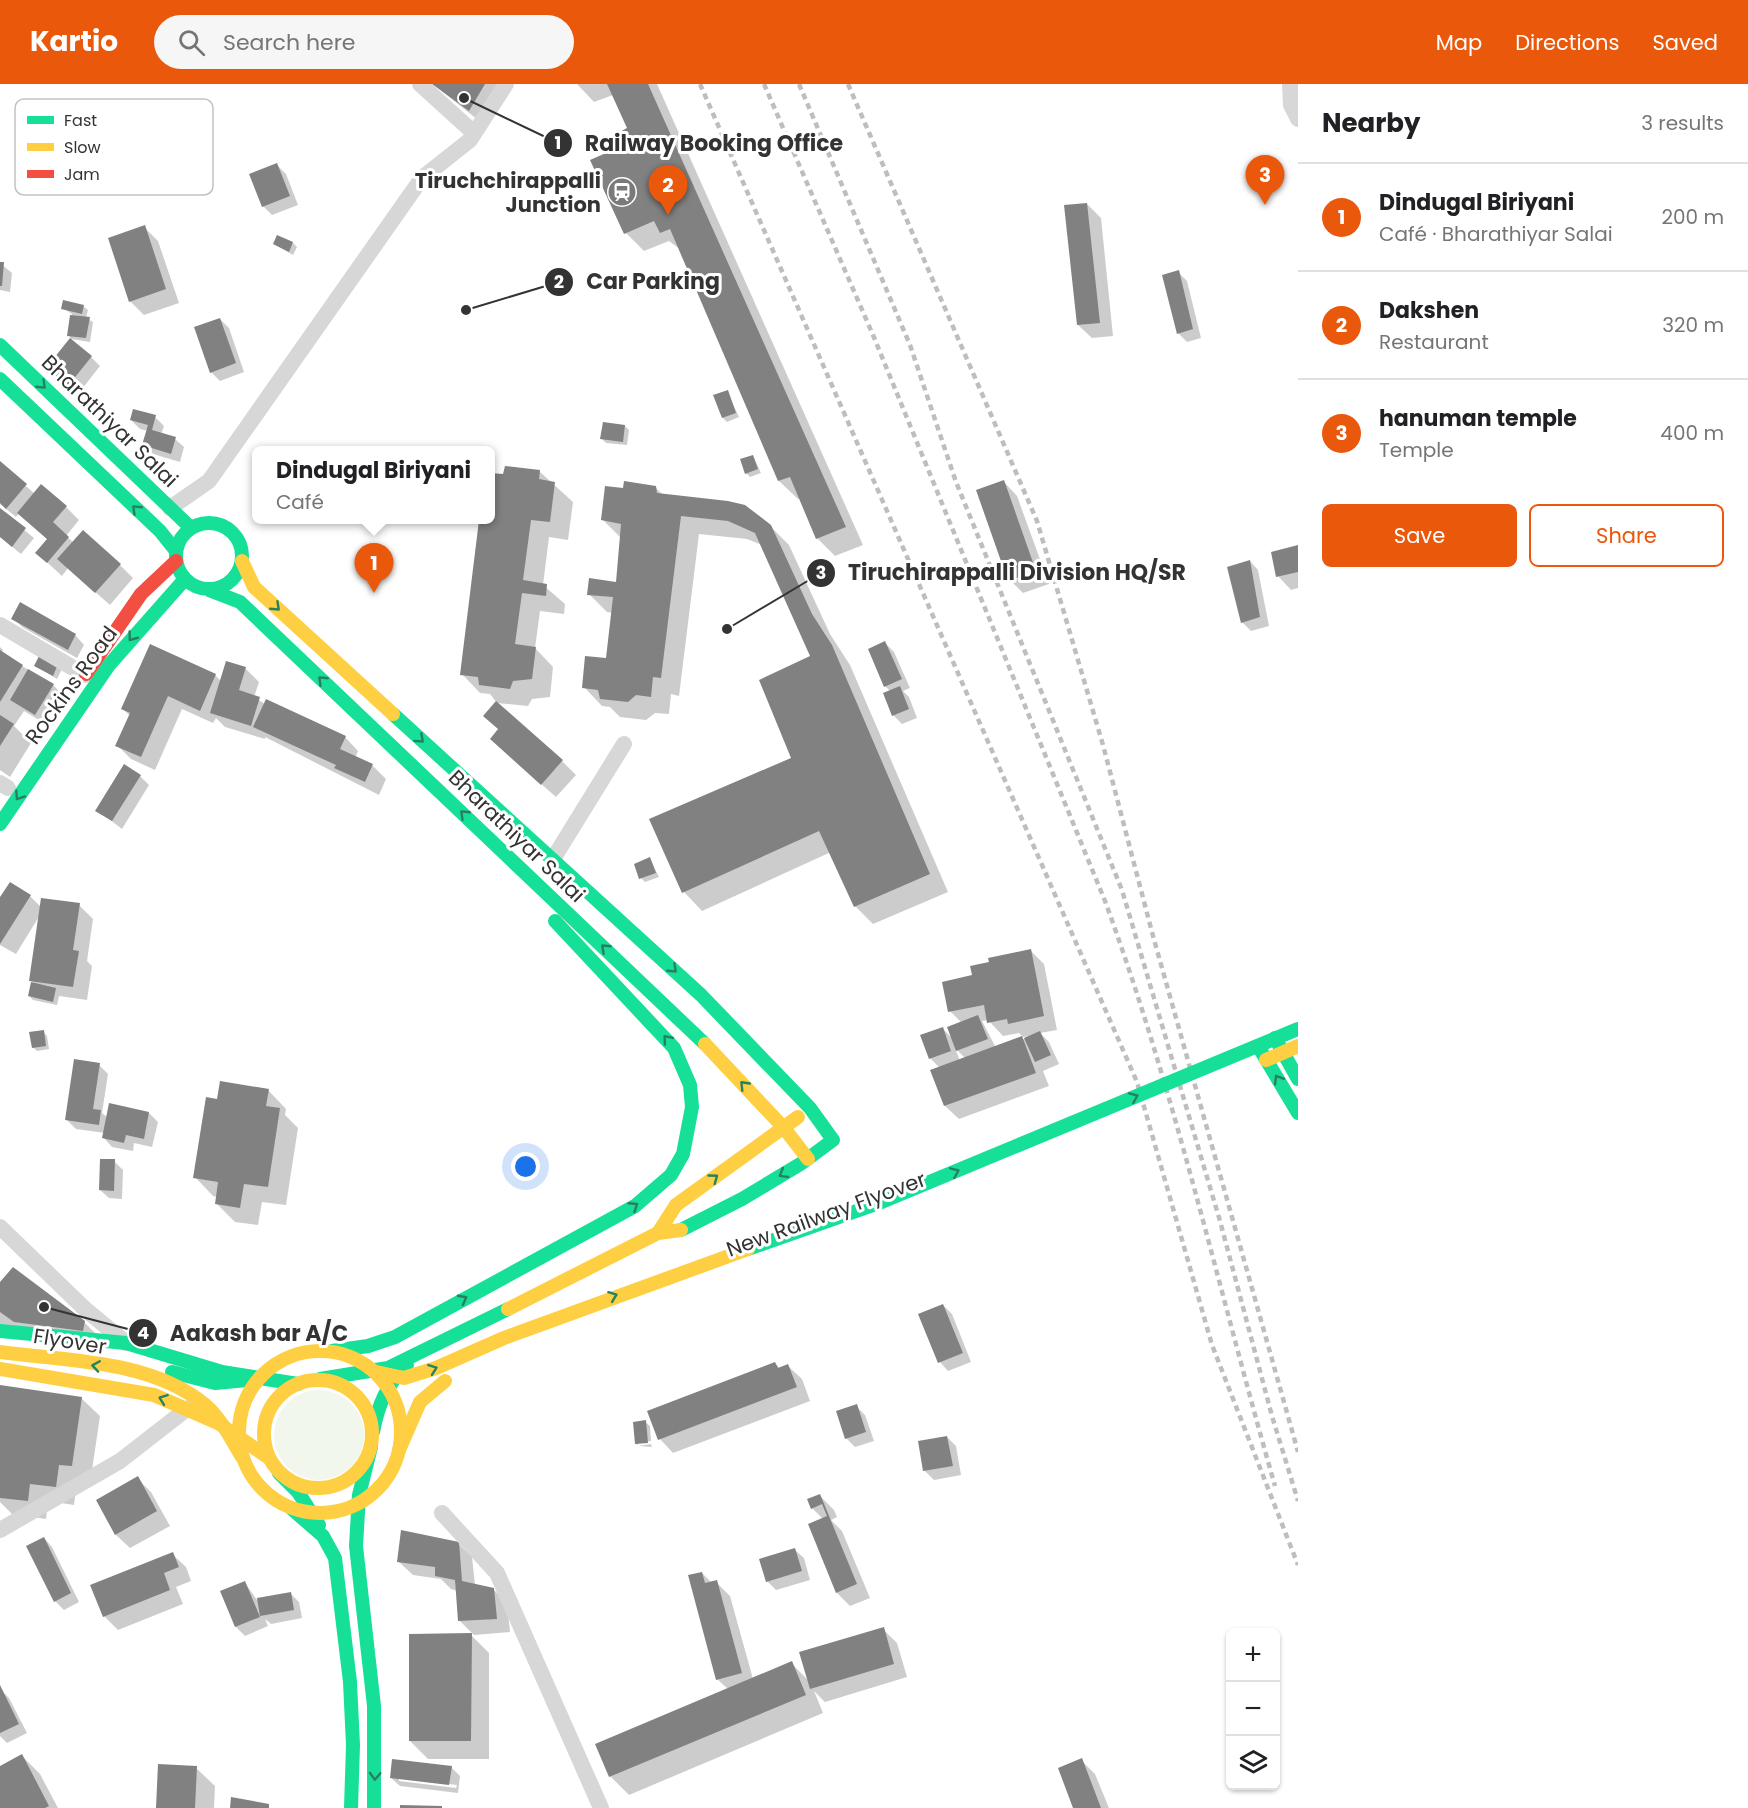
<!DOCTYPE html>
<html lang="en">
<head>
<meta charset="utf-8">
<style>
  :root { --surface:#fff; --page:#f6f6f6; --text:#202124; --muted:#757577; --line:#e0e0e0; --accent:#ea580c }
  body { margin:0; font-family:Poppins,sans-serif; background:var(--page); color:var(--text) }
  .controls { position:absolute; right:18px; bottom:18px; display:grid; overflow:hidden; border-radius:9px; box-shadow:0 2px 4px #0004 }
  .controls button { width:54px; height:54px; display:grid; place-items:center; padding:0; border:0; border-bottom:2px solid var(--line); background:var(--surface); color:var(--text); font:30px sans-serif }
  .you { position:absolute; left:526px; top:1083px; width:21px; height:21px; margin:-15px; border:4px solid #fff; border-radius:50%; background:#1a73e8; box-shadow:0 0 0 9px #1a73e833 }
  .badge { display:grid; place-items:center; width:39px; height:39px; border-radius:50%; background:var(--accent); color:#fff; font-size:20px; font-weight:700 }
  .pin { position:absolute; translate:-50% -50px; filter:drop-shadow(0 2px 3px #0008) }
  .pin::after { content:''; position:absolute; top:32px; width:21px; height:18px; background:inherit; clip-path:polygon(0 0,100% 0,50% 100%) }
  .popup { position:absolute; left:252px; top:362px; width:243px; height:78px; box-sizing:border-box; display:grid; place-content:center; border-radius:9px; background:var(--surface); filter:drop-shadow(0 2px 4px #0005); font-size:20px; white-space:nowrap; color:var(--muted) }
  .popup b { font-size:22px; color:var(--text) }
  .popup::after { content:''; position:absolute; left:50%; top:100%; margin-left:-12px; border:12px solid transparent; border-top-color:var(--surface) }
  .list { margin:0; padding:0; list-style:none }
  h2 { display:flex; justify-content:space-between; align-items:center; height:78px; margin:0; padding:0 24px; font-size:26px }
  h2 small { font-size:20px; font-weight:400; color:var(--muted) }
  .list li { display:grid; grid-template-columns:39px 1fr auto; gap:18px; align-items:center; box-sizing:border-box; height:108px; padding:0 24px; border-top:2px solid var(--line) }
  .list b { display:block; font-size:22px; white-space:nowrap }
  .list p { margin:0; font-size:20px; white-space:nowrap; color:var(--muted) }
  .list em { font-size:20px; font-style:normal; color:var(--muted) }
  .actions { display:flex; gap:12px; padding:18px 24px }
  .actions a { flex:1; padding:14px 0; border:2px solid var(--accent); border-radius:9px; text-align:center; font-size:21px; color:var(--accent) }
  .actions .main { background:var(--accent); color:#fff }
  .icon { flex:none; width:33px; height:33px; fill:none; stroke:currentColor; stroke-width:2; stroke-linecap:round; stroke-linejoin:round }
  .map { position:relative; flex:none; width:1298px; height:1724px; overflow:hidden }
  header { display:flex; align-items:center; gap:36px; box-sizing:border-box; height:84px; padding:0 30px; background:var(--accent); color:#fff }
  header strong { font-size:28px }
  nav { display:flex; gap:33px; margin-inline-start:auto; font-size:21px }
  .search { width:420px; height:54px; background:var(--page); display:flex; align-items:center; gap:15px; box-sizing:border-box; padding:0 21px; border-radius:33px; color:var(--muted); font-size:22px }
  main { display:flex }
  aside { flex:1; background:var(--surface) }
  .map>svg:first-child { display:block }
</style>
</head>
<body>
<header>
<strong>Kartio</strong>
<div class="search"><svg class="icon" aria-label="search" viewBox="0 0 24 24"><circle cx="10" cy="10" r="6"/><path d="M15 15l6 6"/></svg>Search here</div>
<nav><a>Map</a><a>Directions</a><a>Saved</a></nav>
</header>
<main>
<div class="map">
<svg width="1298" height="1724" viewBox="0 0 1298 1724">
  <rect width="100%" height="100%" fill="#fff"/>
  <path fill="#f2f7ee" d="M274 1351a45 45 0 1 1 90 0a45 45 0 1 1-90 0Z"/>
  <path fill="#0003" fill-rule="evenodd" d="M433 0H507L483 40Z
    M577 0H657L863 461 835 472 817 454 801 414 798 415 779 397 681 166 669 157 644 167 626 149 624 63 629 45 613 11 594 18Z
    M277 81 286 90 298 121 272 131 263 122Z
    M1087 120 1101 134 1113 252 1092 254 1078 241Z
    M144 143 158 157 179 219 144 231 130 217Z
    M293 159 297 163 293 171 274 160Z
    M0 179 12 189 10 208 0 206Z
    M1178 188 1187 197 1201 254 1187 258 1179 250 1164 192Z
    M83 222 88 226 86 234 93 238 90 258 71 255 69 251 72 230 63 224Z
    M220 235 229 244 244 288 220 297 211 288Z
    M91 273 100 282 78 310 57 293Z
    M727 307 739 333 727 338 723 334Z
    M155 333 164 342 161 351 175 355 184 363 180 378 153 370 144 361 148 347 140 345 131 336Z
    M625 342 629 346 627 361 606 359 602 355Z
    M753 372 761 389 750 393 746 389Z
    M0 379 35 410 66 423 79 436 66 452 74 459 120 481 133 494 110 521 68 484 62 492 37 469 48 456 19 429 16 433 0 420Z
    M539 387 573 418 568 456 549 453 543 501 565 520 564 530 540 527 535 564 553 583 550 613 532 615 528 622 497 619 490 610 480 609 462 590 480 436H491L504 392Z
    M1004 398 1017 412 1049 500 1023 509 1010 496Z
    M655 403 663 411 770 442 789 461 830 550 850 581 948 808 873 840 855 822 831 768 702 827 684 808 651 736 792 674 812 573 762 461 747 455 699 450 679 612 671 610 669 630 655 629 646 636 620 633 610 623 602 622 584 603 607 576 613 529 607 528 589 510 618 499 621 454 602 435 624 406Z
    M0 426 34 454 21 470 0 453Z
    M1298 463V504L1291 506 1278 492Z
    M1250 477 1258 486 1269 542 1251 547 1242 538Z
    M21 521 76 552 84 561 77 574 22 543 13 534Z
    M885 559 894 568 910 604 903 607 909 613 917 634 902 640 893 631 891 608 885 602Z
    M0 563 3 566 1 569 53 601 62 610 44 639 24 627 14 642 31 659 10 693 0 686Z
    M41 572 62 585 57 595 36 582Z
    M245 584 259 598 254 613 265 620 345 653 358 667 355 674 372 681 386 695 379 711 265 653V655L225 643 216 634 213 639 182 625 155 686 131 675 117 661 130 632 123 625 215 591 221 597Z
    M505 668 562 677 576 691 556 713Z
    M140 692 149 701 122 745 97 726Z
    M650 775 659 793 645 798 641 794Z
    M30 812 41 823 79 821 93 835 87 877 92 882 87 916 59 912 57 921 33 916 29 912 36 901 31 896 40 831 16 870 0 861V816Z
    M1030 866 1044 880 1057 946 1040 949 1049 958 1059 980 1043 987 1049 1002 959 1035 945 1022 932 987 940 984 930 974 943 945 953 955 962 939 950 927 974 892ZM988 936 1003 952 1019 949 1023 953 1033 952 996 964 982 937ZM955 964 966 975 960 977Z
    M43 948 47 952 49 965 37 967 33 963Z
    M99 981 108 990 102 1029 108 1034 149 1029 158 1038 152 1063 134 1059 133 1067 112 1063 104 1054 105 1049 76 1045 67 1036Z
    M268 1006 286 1025 285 1031 298 1044 286 1121 262 1118 258 1141 235 1138 216 1119 217 1113 213 1112 195 1093 219 1017Z
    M114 1077 123 1086 122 1115 109 1114 100 1106Z
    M0 1199 84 1238 98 1252 0 1246Z
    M943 1221 952 1230 971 1278 948 1287 940 1278Z
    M775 1279 780 1285 788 1282 802 1295 810 1317 673 1369 660 1355Z
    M0 1303 81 1314 100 1332 90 1400 77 1398 74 1421 48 1417 46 1435 12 1430 0 1418Z
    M856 1322 865 1331 874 1357 855 1363 846 1354Z
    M645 1338 650 1342 651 1357 638 1359V1361L636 1360Z
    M947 1353 956 1362 961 1391 934 1396 925 1387 920 1358Z
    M651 1360 652 1363 638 1362Z
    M137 1394 151 1408 170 1442 130 1464 116 1451 98 1417Z
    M820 1412 834 1426 837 1433 831 1436 842 1447 870 1514 850 1522 837 1509 823 1435 812 1424Z
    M44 1454 52 1463 79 1518 64 1526 55 1517Z
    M458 1459 472 1473 475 1501 493 1505 507 1519 510 1548 474 1551 460 1537 458 1507 451 1505 441 1495 413 1491 399 1478Z
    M795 1466 804 1474 810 1496 776 1506 767 1497Z
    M172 1470 186 1483 191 1497 176 1503 183 1520 118 1546 104 1532Z
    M702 1489 712 1499 716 1498 730 1512 753 1595 791 1579 808 1596 883 1545 897 1559 907 1593 825 1618 814 1607 823 1629 629 1711 610 1692 728 1605 717 1595Z
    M245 1499 257 1516 290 1509 299 1518 302 1534 271 1540 265 1535 268 1542 245 1552 236 1543 222 1508Z
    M471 1551 489 1569V1675H428L410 1657Z
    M0 1605 9 1614 27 1649 7 1659 0 1652Z
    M22 1672 40 1690 58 1724H0V1684Z
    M1081 1676 1095 1690 1109 1724H1075Z
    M451 1683 460 1692 458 1709 400 1702 391 1694ZM399 1694 457 1701 456 1704 399 1697Z
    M196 1684 215 1702 214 1724H157Z"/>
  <path fill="#818181" d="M432 0H485L469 27Z
    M607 0H648L846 443 816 455 790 393 778 397 670 145 660 149 654 137 624 150 590 76 622 62 616 50 627 44Z
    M277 79 290 112 262 123 249 90Z
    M1087 119 1100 239 1077 241 1064 121Z
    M145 141 166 205 129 218 108 154Z
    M277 151 293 158 289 168 273 160Z
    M0 178H4L2 202H0Z
    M1179 186 1193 245 1177 250 1162 191Z
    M63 216 84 221 82 230 61 225Z
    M70 231 90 233 86 254 67 252Z
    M220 234 236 279 210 289 194 243Z
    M70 254 92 272 68 302 46 284Z
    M728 306 736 329 722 334 713 311Z
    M133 325 156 331 152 346 176 353 171 370 142 361 148 341 130 336Z
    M603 338 625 341 623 358 600 355Z
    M753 371 758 385 745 390 740 375Z
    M0 377 27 400 6 425 0 419Z
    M505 382 540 386 539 395 555 398 550 438 531 436 523 496 547 500 546 512 522 509 515 560 536 563 532 595 513 597 510 605 479 601 478 593 460 591 479 436H491V389L503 390Z
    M1004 396 1036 487 1008 497 976 406Z
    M624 397 656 402 657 409 728 417 745 421 771 441 812 530 832 561 930 790 854 823 819 747 682 809 649 735 791 674 759 596 810 572 755 449 728 437 681 432 661 594 653 593 651 613 636 611 628 618 600 615 598 606 582 604 585 572 606 574 613 513 587 511 589 494 616 498 621 440 601 436 605 402 623 404Z
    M41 400 67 422 53 438 69 453 47 479 35 469 47 455 17 429Z
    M0 424 26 444 12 463 0 453Z
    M83 446 121 480 95 509 57 475Z
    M1298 461V488L1276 493 1271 468Z
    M1250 476 1260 533 1241 539 1227 483Z
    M20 518 76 550 68 566 11 535Z
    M885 557 902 595 884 603 868 565Z
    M150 560 216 590 200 627 168 612 141 673 115 662 130 629 121 625Z
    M0 566 23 581 0 618Z
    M40 570 58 580 53 592 34 582Z
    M226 577 246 583 239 606 260 613 251 642 210 629Z
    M28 585 54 600 35 631 10 616Z
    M900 602 909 625 892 632 883 609Z
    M266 615 346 652 340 665 373 680 365 698 334 684 336 681 253 643Z
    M496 617 563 676 541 701 490 655 498 645 483 632Z
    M0 631 14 640 0 662Z
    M124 680 141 691 112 737 95 727Z
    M650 773 656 789 639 795 634 780Z
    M10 798 31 811 0 860V813Z
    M41 814 80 819 73 866 79 867 73 903 29 897Z
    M1031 865 1044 932 1008 940 1007 935 987 939 984 921 948 928 942 898 972 891 970 882 989 878 988 874Z
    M31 898 56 904 53 918 28 912Z
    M978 931 988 955 956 967 947 943Z
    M943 943 951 967 929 975 920 951Z
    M44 946 46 962 32 964 29 948Z
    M1040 947 1051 971 1035 978 1024 954Z
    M1022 952 1036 989 944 1022 930 986Z
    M74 975 100 979 93 1025 101 1026 99 1041 65 1036Z
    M220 997 269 1005 266 1022 280 1024 268 1103 244 1100 240 1124 215 1120 218 1098 193 1094 206 1013 217 1015Z
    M109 1019 149 1028 144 1055 126 1051 124 1059 102 1054Z
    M100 1075H115L114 1107 99 1106Z
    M13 1183 85 1237 83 1247 14 1238 0 1228V1198Z
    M943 1220 963 1269 938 1279 918 1230Z
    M775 1278 778 1284 788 1280 797 1303 658 1356 647 1327Z
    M0 1301 82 1313 72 1382 59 1381 56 1403 30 1400 28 1417 0 1414Z
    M857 1320 866 1348 845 1355 836 1327Z
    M646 1336 648 1359 635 1360 633 1338Z
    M947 1352 953 1382 923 1387 918 1357Z
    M138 1392 157 1427 115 1451 96 1416Z
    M820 1410 857 1500 836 1509 808 1440 827 1432 822 1420 811 1425 807 1415Z
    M401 1446 459 1458 462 1497 494 1504 497 1535 458 1537 455 1496 435 1492V1483L397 1478Z
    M44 1453 71 1509 54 1518 26 1462Z
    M795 1464 802 1487 766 1498 759 1475Z
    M173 1468 179 1483 164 1489 170 1506 103 1533 90 1501Z
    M702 1488 705 1499 717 1496 742 1589 716 1596 688 1491Z
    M245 1497 260 1533 235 1543 220 1507Z
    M291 1508 294 1526 260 1532 257 1514Z
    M884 1543 894 1580 810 1605 799 1568Z
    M472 1549 471 1657H409V1550Z
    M792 1577 806 1611 609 1693 595 1660Z
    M0 1601 19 1640 0 1649Z
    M22 1670 49 1722 45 1724H0V1682Z
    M1082 1674 1101 1724H1073L1058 1684Z
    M392 1675 452 1682 449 1701 390 1694Z
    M158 1680 197 1682 195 1724H156Z
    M231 1713 269 1720V1724H230Z
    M400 1721 442 1722V1724H400Z"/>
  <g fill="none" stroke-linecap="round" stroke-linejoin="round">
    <path stroke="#d7d7d7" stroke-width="16" d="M420 0 474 49
      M1290 0 1291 21 1298 35
      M170 424 209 397 422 94 470 56 506 0
      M0 541 85 591
      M0 699 8 704
      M553 775 624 660
      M0 1143 85 1225 126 1259
      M442 1429 497 1489 601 1724
      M0 1446 120 1377 188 1324"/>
    <path stroke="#16e098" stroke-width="14" d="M0 261 191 444
      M0 295 160 447 176 467
      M176 472a33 33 0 1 1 66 0a33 33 0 1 1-66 0Z
      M209 506 240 518 705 960
      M393 630 701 911 810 1024 833 1056 802 1079 742 1115 681 1146
      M0 740 109 581 185 495
      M1275 954 1298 995
      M1258 962 1298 1029
      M0 1247 126 1259 222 1288 298 1300
      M332 1267 368 1262 395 1253 635 1122 671 1091 683 1070 692 1023 690 1001 674 964 555 837
      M320 1295 388 1284 508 1225
      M373 1348C378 1321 387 1300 407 1281
      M371 1363 359 1411 356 1462 374 1622V1724
      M279 1389 298 1408 319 1441"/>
    <path stroke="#ffcf43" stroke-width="14" d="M242 477 254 503 393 630
      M705 960 784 1044 808 1075
      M1266 976 1298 962
      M658 1149 676 1121 798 1033
      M508 1225 658 1149 681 1146
      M0 1285 154 1311 218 1339 269 1374
      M264 1350a54 54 0 1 1 108 0a54 54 0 1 1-108 0Z
      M399 1366 420 1318 445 1297"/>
    <path stroke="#f24e42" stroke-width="14" d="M86 590 141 510 176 477"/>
    <path stroke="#bebebe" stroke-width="4.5" stroke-dasharray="6 4.5" stroke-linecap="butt" d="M700 0 1137 998 1212 1261 1298 1481
      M764 0 873 251 1105 817C1175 1008 1219 1207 1275 1402
      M799 0 910 261 956 398 1122 806 1220 1137 1272 1332 1298 1417
      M848 0 1037 437 1103 661 1153 852 1298 1368"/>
    <path stroke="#16e098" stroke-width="14" d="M748 1165 879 1119 1298 945
      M172 1288 215 1299 258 1295
      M292 1425 323 1452 335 1474 350 1598 353 1661 351 1724"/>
    <path stroke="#ffcf43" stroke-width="14" d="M239 1348a81 81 0 1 1 162 0a81 81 0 1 1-162 0Z
      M0 1268C67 1277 150 1276 204 1320 221 1334 231 1355 242 1373
      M376 1288 404 1294 436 1284 504 1254 748 1165"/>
  </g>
  <defs><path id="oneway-chevron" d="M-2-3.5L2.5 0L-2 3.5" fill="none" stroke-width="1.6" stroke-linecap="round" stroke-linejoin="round" transform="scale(1.5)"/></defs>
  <g stroke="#268160">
    <use href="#oneway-chevron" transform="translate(42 301) rotate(44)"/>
    <use href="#oneway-chevron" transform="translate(136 425) rotate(-136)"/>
    <use href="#oneway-chevron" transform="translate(276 523) rotate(43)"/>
    <use href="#oneway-chevron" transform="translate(132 553) rotate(127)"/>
    <use href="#oneway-chevron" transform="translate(322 596) rotate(-136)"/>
    <use href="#oneway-chevron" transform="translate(420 655) rotate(42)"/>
    <use href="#oneway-chevron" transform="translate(19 712) rotate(124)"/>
    <use href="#oneway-chevron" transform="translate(464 730) rotate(-136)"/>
    <use href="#oneway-chevron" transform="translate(605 864) rotate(-137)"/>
    <use href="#oneway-chevron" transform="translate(673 885) rotate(43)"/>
    <use href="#oneway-chevron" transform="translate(667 955) rotate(-130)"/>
    <use href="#oneway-chevron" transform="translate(1278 995) rotate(-121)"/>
    <use href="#oneway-chevron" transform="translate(744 1001) rotate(-134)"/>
    <use href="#oneway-chevron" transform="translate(1134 1013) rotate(-23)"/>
    <use href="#oneway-chevron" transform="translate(955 1088) rotate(-23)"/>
    <use href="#oneway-chevron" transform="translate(783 1090) rotate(149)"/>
    <use href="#oneway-chevron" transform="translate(714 1094) rotate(-36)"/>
    <use href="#oneway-chevron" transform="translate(634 1122) rotate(-33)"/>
    <use href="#oneway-chevron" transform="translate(613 1212) rotate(-21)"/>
    <use href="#oneway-chevron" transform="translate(463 1215) rotate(-28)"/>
    <use href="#oneway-chevron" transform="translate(96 1282) rotate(-171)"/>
    <use href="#oneway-chevron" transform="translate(433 1285) rotate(-20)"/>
    <use href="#oneway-chevron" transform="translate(163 1315) rotate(-160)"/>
    <use href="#oneway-chevron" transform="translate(375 1692) rotate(92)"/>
  </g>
  <defs>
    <g id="station-disc" transform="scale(1.5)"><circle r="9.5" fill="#7a7a7a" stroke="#fff"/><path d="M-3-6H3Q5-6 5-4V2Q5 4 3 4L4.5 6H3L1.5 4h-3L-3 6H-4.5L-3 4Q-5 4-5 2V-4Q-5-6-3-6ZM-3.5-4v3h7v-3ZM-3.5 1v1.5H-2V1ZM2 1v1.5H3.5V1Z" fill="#fff"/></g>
  </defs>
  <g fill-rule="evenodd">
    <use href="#station-disc" x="622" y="108"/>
  </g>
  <g text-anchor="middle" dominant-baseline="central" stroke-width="6" stroke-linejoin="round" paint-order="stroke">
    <g font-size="21" font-weight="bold" fill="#333" stroke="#fff" text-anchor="end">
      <text x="601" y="96">Tiruchchirappalli<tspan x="601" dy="24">Junction</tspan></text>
    </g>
    <g font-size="21" fill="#333" stroke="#fff">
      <text transform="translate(110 337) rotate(44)">Bharathiyar Salai</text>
      <text transform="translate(71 601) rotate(-54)">Rockins Road</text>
      <text transform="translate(517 752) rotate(44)">Bharathiyar Salai</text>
      <text transform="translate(826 1130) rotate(-20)">New Railway Flyover</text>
      <text transform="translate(70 1257) rotate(9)">Flyover</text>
    </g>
  </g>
  <rect x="15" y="15" width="198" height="96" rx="9" fill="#fff" stroke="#c2c2c2" stroke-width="1.5"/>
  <rect x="27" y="32" width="27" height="8" fill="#16e098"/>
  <rect x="27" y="59" width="27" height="8" fill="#ffcf43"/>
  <rect x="27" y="86" width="27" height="8" fill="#f24e42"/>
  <g font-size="16" fill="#333">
    <text x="64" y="42">Fast</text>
    <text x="64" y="69">Slow</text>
    <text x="64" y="96">Jam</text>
  </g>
  <path fill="none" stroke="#333" stroke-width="2" d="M464 14L558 59M466 226L559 198M727 545L821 489M44 1223L143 1249"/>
  <g fill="#333" stroke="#fff" stroke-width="2">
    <circle cx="464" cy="14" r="6"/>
    <circle cx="466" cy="226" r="6"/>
    <circle cx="727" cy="545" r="6"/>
    <circle cx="44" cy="1223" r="6"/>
    <circle cx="558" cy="59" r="15"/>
    <circle cx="559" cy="198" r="15"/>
    <circle cx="821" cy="489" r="15"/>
    <circle cx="143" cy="1249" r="15"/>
  </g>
  <g font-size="18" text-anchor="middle" font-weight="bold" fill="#fff">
    <text x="558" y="65">1</text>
    <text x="559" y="204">2</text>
    <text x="821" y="495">3</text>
    <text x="143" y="1255">4</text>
  </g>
  <g font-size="22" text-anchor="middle" font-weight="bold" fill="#333" stroke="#fff" stroke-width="6" stroke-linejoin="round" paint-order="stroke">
    <text x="714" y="67">Railway Booking Office</text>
    <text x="653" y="205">Car Parking</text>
    <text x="1017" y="496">Tiruchirappalli Division HQ/SR</text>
    <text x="259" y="1257">Aakash bar A/C</text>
  </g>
</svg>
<div class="controls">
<button>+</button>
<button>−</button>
<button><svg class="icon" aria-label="layers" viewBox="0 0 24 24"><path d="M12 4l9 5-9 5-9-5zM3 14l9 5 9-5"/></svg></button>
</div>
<div class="you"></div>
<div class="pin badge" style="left:374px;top:509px">1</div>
<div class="popup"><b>Dindugal Biriyani</b>Café</div>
<div class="pin badge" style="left:668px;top:131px">2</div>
<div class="pin badge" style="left:1265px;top:121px">3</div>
</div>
<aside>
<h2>Nearby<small>3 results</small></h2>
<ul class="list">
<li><span class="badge">1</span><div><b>Dindugal Biriyani</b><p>Café · Bharathiyar Salai</p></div><em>200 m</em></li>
<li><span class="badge">2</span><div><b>Dakshen</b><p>Restaurant</p></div><em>320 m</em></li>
<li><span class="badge">3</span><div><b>hanuman temple</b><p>Temple</p></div><em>400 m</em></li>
</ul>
<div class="actions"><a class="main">Save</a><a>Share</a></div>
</aside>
</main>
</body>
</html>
